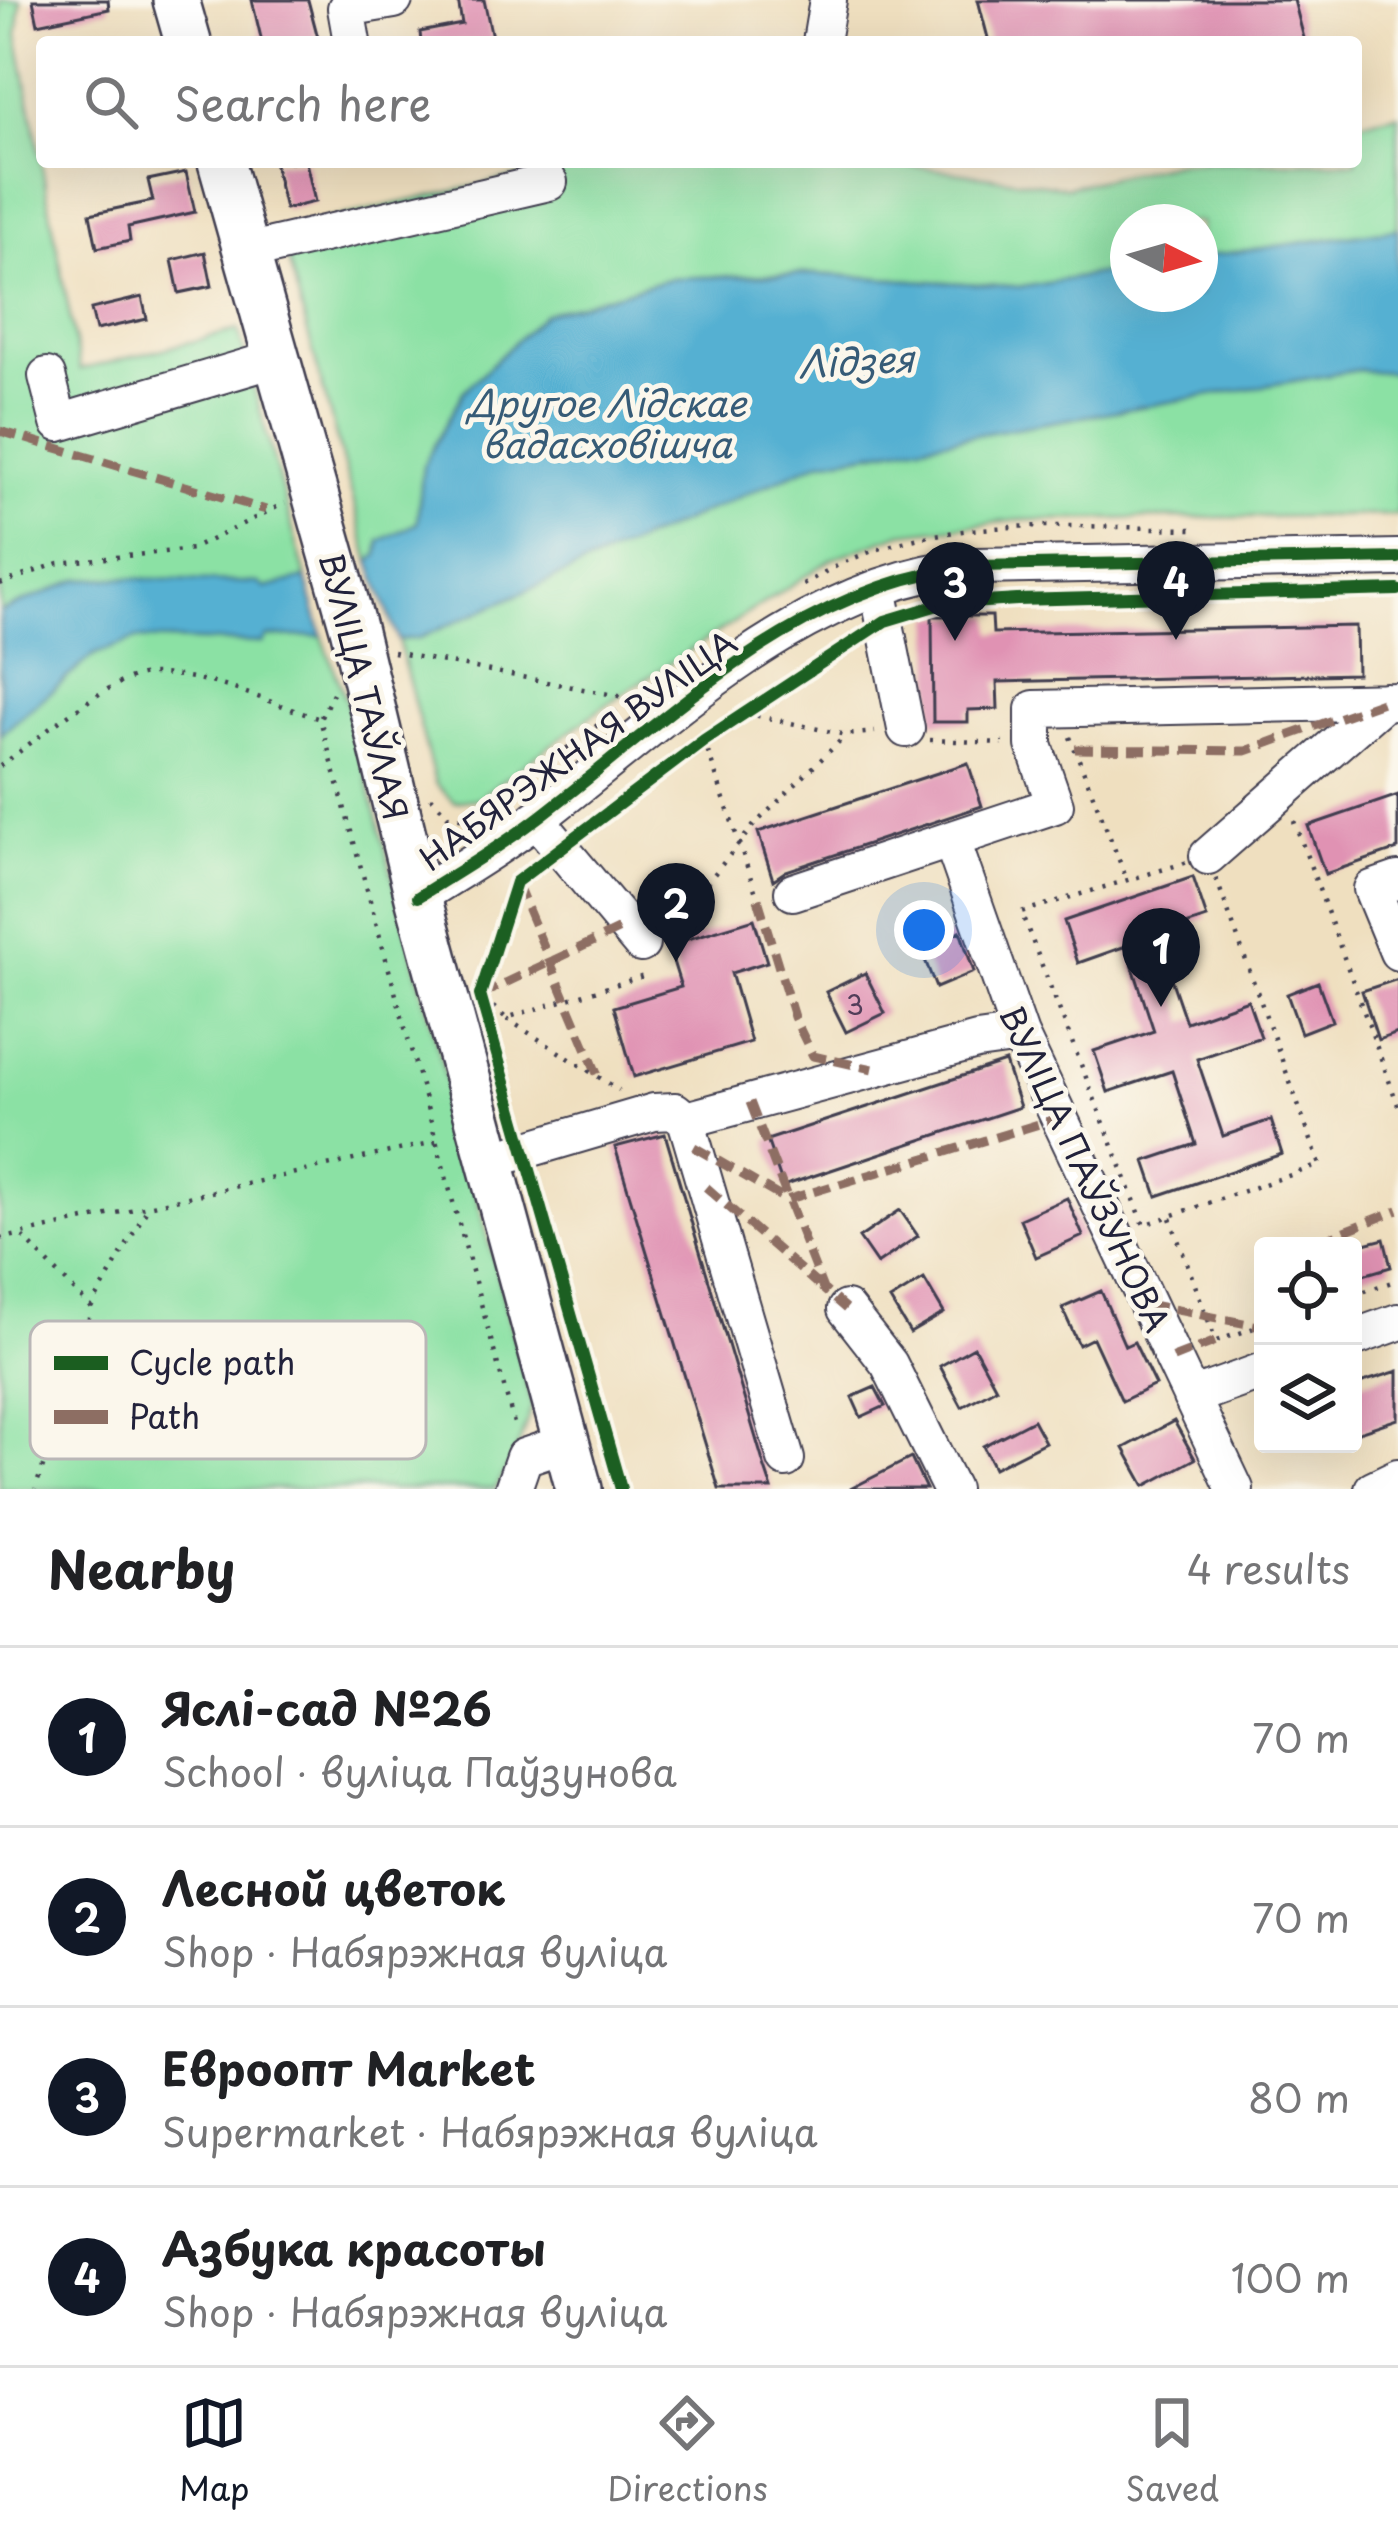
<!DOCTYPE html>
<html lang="en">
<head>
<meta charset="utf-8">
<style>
  :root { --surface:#fff; --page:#f6f6f6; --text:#202124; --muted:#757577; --line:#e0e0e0; --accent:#111827 }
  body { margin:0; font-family:"Playpen Sans",sans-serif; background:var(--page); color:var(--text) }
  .controls { position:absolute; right:36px; bottom:36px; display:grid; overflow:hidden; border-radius:12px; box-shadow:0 12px 48px #0002 }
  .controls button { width:108px; height:108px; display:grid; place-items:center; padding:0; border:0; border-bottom:3px solid var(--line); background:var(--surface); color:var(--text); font:60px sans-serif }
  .compass { position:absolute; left:1110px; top:204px; width:108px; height:108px; border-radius:50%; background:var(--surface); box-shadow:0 12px 48px #0002; rotate:95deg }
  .you { position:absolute; left:924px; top:930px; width:42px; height:42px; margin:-30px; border:9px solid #fff; border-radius:50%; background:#1a73e8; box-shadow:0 0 0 18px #1a73e833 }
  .badge { display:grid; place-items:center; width:78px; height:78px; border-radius:50%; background:var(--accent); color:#fff; font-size:39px; font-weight:700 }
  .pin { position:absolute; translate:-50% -99px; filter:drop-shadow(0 3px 6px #0008) }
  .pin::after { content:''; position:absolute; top:63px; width:42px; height:36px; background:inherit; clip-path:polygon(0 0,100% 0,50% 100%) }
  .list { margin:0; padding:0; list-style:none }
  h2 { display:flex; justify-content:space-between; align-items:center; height:156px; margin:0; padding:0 48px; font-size:51px }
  h2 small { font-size:39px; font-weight:400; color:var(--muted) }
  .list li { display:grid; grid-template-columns:78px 1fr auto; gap:36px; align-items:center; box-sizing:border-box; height:180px; padding:0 48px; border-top:3px solid var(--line) }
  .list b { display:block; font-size:45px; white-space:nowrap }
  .list p { margin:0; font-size:39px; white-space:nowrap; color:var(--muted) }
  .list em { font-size:39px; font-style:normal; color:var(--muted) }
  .icon { flex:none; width:66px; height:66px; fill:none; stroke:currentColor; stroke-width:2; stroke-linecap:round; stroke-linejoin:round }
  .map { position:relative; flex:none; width:1398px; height:1489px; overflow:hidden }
  .search { position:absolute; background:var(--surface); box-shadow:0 12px 48px #0002; left:36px; right:36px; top:36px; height:132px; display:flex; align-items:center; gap:30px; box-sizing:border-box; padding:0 42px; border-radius:12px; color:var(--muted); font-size:45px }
  .sheet { height:876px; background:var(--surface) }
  nav { display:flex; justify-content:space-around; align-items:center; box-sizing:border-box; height:168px; border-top:3px solid var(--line); background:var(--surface); font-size:33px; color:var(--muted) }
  nav a { display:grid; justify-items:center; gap:6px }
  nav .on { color:var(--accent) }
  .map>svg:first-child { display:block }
</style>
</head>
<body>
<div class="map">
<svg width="1398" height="1489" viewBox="0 0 1398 1489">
  <rect width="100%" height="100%" fill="#fbf7ec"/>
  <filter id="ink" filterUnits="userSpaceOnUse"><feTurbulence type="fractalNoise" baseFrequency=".00833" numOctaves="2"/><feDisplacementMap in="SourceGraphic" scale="24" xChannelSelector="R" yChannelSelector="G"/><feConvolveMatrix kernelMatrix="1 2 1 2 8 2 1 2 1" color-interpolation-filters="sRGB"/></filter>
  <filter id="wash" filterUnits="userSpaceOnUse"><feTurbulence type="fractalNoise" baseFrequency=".004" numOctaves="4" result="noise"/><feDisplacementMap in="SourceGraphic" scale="48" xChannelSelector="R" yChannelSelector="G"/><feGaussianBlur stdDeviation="2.7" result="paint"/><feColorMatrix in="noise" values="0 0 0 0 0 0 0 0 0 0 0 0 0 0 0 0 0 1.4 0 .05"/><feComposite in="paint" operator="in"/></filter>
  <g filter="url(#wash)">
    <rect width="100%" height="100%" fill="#efdfbf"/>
    <path fill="#8be1a4" stroke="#568270" stroke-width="3" d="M0 0H21L17 34 80 370 238 330 322 636 347 703 532 1406 514 1458 495 1489H0Z
      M1398 114V229L1200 257V222H1128V269L1024 287 812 274 672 278 544 314 423 466 417 523 380 541 378 556 370 562 280 230 520 176 617 162H882L1067 187 1179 162H1356V123Z
      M1358 370 1398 373V515L1020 520 902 533 832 559 613 700 477 799 454 802 435 783 398 640 419 638 821 461Z"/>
    <path fill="#54b0d2" stroke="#3b6986" stroke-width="3" d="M1398 229V373L1358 370 821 461 419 638 398 640 370 562 378 555 380 541 417 523 423 466 463 392 544 314 672 278 811 274 1024 287 1128 269V294H1200V257Z
      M123 578 259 583 265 588 306 578 322 636 267 637 263 643 136 639 95 654 0 735V612L79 579Z"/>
    <g id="blocks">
      <path fill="#e092b3" d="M33 0H108L109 9 38 24Z
        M252 0H308L318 38 262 42Z
        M458 0H484L493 42H421L420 32 462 24Z
        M978 0H1294L1305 42H989Z
        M274 162H306L315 202 285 209Z
        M186 172 195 212 128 227 130 241 97 248 90 214 153 201 148 180Z
        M205 252 212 286 179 293 172 260Z
        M142 297 147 319 96 330 91 309Z
        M932 616H992L993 633 1356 626 1357 674 997 682 998 709 968 710V722H933Z
        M968 763 982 806 786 871 773 880 758 832Z
        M1398 795V849L1325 874 1308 826Z
        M1193 877 1207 918 1156 935 1186 1022 1248 1000 1261 1037 1197 1059 1223 1136 1271 1120 1282 1154 1157 1196 1145 1161 1196 1144 1172 1071 1108 1092 1094 1051 1154 1031 1126 946 1078 963 1064 921Z
        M754 919 767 962 731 973 751 1042 634 1077 614 1007 681 987 668 945Z
        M960 931 974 972 936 988 920 947Z
        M865 973 885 1013 846 1032 826 992Z
        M1398 979V1033L1378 1040 1362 991Z
        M1318 982 1332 1021 1301 1033 1287 994Z
        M1005 1062 1020 1107 783 1186 767 1140Z
        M665 1134 764 1465 772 1489H719L615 1147Z
        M1067 1198 1083 1236 1036 1257 1020 1219Z
        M900 1210 918 1236 877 1264 859 1238Z
        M1384 1239 1391 1267 1353 1278V1247Z
        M924 1279 944 1313 910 1333 890 1300Z
        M1101 1291 1125 1346 1134 1342 1155 1385 1122 1401 1093 1338 1079 1345 1062 1308Z
        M974 1347 996 1388 962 1407 940 1366Z
        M1398 1371V1419L1353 1434V1385Z
        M875 1387 885 1406 861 1417 852 1397Z
        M1033 1420 1045 1442 994 1468 983 1446Z
        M1174 1421 1195 1459 1145 1486 1124 1448Z
        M911 1458 926 1489H850Z"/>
    </g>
  </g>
  <g filter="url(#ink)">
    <use href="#blocks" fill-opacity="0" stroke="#413e4f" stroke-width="3"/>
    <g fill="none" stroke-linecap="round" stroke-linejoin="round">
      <g stroke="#413e4f" stroke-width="40">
        <path id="minor" d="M352 42 346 8 394 0
          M821 42 828 0
          M246 252 549 182
          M47 376 59 423 275 359
          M878 588 906 729
          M536 819 641 944
          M952 841 1020 1035 1235 1489
          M1208 856 1385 701
          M1398 880 1372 889 1398 952
          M793 892 1055 805 1034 745V709L1398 701
          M418 897C457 872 497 849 534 821 667 720 801 581 976 566L1398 558
          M686 1120 977 1041 1020 1035
          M491 1160 654 1112 675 1111 686 1120 786 1459
          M846 1309 889 1364 951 1489
          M1353 1338 1398 1322
          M1191 1397 1263 1371
          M513 1489 524 1457 568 1442
          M1373 1489 1398 1477"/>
      </g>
      <g stroke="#413e4f" stroke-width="50">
        <path id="major" d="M176 0 188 42
          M221 162 353 628 418 897 579 1489"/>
      </g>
      <path stroke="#413e4f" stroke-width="4.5" stroke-dasharray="3 9" stroke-linecap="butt" d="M0 584 59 563 192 549 285 503
        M803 585C918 510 1063 527 1194 529
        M949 604 1244 594
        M393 652 629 698
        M333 693 320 719 515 1427
        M745 713 846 735 875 732
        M1070 737 1127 880
        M704 740 758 899
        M930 740 1003 743
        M0 766C33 743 112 674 150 674 207 673 267 702 320 719
        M431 797 448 816 471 820 663 676
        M1294 821 1398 1105
        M587 832 704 740 855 638
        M1208 856 1320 1165 1144 1225 1021 912Z
        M669 930 754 825 846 735
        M481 993 516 882 539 867
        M484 999 506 1018 644 976
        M507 1019 619 1090
        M544 1217 621 1489
        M1170 1218 1216 1341 1263 1325
        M23 1237 91 1308 79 1367 35 1489
        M0 1239 439 1141
        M1353 1295 1398 1280
        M91 1308 147 1209"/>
      <use href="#minor" stroke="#fff" stroke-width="36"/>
      <use href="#major" stroke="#fff" stroke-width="45"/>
      <path stroke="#8d6e63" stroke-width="9" stroke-dasharray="18 9" stroke-linecap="butt" d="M0 431 266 510
        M1075 749 1246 751 1385 701
        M517 883 598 1076
        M758 899 794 1017 813 1056 873 1069
        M480 995 626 926
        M750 1102 823 1289 846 1309
        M694 1147 786 1200 1059 1118
        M706 1187 818 1285
        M1324 1246 1328 1238 1398 1210
        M1147 1304 1263 1327
        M1173 1358 1216 1341"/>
      <g stroke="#fbf7ec" stroke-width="20">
        <path id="cycleway" d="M418 897C457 872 497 849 534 821 667 720 801 581 976 566L1398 558
          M621 1489 480 995 516 882 704 740 885 621 938 605 1017 600 1398 590"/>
      </g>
      <use href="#cycleway" stroke="#1b5e20" stroke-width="12"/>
    </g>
  </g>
  <g text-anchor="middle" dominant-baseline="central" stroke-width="10" stroke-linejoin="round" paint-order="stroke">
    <g font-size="27" fill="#523e59">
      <text x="855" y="1003">3</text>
    </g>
    <g font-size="33" fill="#22223b" stroke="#fbf7ec">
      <text transform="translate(365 686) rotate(76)">ВУЛІЦА ТАЎЛАЯ</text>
      <text transform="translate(577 749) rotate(-36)">НАБЯРЭЖНАЯ ВУЛІЦА</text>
      <text transform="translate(1086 1168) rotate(65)">ВУЛІЦА ПАЎЗУНОВА</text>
    </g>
    <g font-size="36" font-style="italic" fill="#365b77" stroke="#fbf7ec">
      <text transform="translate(856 360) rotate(-3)">Лідзея</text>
      <text x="607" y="402">Другое Лідскае<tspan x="607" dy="41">вадасховішча</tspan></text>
    </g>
  </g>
  <rect x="30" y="1321" width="396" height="138" rx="18" fill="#fbf7ec" stroke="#bab7b7" stroke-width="3"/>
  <rect x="54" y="1356" width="54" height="14" fill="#1b5e20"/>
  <rect x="54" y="1410" width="54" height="14" fill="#8d6e63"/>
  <g font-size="33" fill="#22223b">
    <text x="129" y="1375">Cycle path</text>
    <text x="129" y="1429">Path</text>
  </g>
</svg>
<div class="controls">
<button><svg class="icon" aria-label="locate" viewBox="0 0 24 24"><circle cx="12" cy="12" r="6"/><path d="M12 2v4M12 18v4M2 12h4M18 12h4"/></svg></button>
<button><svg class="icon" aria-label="layers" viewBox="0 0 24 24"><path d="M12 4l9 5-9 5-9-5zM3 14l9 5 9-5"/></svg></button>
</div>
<svg class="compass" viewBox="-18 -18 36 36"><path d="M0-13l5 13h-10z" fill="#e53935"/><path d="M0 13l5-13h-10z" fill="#757577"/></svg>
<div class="you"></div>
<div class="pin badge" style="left:1161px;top:1007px">1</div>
<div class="pin badge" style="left:676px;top:962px">2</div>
<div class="pin badge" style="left:955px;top:641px">3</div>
<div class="pin badge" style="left:1176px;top:640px">4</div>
<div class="search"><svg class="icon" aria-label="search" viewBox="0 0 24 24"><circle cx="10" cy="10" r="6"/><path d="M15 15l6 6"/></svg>Search here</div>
</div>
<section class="sheet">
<h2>Nearby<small>4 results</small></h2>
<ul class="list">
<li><span class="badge">1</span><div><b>Яслі-сад №26</b><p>School · вуліца Паўзунова</p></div><em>70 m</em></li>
<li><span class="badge">2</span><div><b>Лесной цветок</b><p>Shop · Набярэжная вуліца</p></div><em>70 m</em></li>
<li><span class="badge">3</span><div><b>Евроопт Market</b><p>Supermarket · Набярэжная вуліца</p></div><em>80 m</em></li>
<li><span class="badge">4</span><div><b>Азбука красоты</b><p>Shop · Набярэжная вуліца</p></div><em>100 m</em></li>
</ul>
</section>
<nav>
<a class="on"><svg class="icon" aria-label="map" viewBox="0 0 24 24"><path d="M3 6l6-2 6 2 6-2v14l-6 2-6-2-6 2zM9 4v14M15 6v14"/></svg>Map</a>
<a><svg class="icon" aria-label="directions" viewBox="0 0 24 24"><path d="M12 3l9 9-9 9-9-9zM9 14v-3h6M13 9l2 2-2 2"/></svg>Directions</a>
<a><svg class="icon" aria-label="saved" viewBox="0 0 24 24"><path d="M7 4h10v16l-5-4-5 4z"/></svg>Saved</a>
</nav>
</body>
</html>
